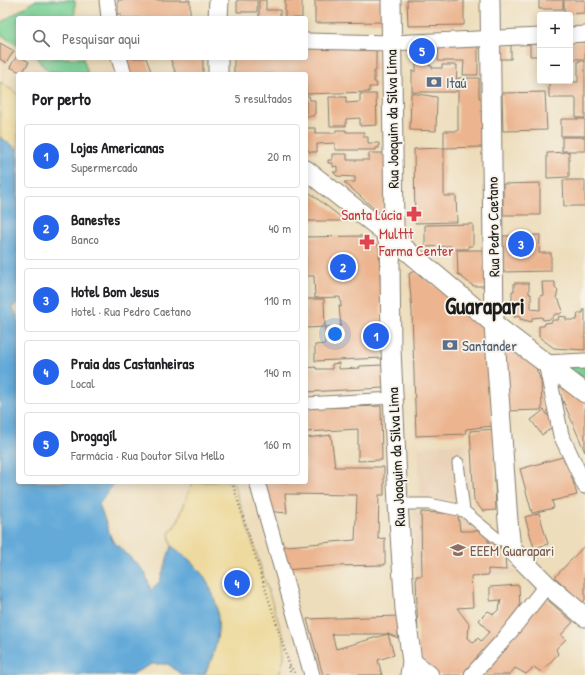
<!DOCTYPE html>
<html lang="pt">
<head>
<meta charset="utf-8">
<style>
  :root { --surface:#fff; --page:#f2f2f2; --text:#202124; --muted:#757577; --line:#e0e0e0; --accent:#2563eb }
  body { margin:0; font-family:"Patrick Hand",sans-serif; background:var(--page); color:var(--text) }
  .controls { position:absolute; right:12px; top:12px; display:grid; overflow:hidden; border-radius:4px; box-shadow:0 2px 10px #0003 }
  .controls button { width:36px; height:36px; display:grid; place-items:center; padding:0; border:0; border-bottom:1px solid var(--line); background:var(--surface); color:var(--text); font:20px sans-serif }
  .you { position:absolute; left:335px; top:334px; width:14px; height:14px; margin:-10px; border:3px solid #fff; border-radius:50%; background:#1a73e8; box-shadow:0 0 0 6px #1a73e833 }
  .badge { display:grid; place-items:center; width:26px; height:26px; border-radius:50%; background:var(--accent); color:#fff; font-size:13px; font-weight:700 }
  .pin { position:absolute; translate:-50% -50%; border:2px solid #fff; box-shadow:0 1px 4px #0006 }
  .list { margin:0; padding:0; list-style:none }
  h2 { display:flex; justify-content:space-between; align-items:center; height:52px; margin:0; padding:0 16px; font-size:17px }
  h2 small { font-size:13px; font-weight:400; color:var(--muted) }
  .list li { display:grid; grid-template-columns:26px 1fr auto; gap:12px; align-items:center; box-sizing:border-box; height:64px; margin:0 8px 8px; padding:0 8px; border:1px solid var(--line); border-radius:4px }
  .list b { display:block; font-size:15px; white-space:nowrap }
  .list p { margin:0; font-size:13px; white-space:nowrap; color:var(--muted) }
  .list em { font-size:13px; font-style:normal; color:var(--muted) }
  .icon { flex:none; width:22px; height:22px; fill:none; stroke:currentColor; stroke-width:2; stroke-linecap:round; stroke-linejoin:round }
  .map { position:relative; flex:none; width:585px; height:675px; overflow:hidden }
  .search { position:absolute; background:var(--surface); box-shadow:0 2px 10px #0003; left:16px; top:16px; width:292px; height:44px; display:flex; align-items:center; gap:10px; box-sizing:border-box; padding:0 14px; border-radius:4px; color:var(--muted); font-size:15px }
  .panel { position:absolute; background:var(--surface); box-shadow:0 2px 10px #0003; left:16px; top:72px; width:292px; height:412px; border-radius:4px }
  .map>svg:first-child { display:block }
</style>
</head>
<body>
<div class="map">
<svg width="585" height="675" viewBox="0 0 585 675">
  <rect width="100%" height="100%" fill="#f7f3e8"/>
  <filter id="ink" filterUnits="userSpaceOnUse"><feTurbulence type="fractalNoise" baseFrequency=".025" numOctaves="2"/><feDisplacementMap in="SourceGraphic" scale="8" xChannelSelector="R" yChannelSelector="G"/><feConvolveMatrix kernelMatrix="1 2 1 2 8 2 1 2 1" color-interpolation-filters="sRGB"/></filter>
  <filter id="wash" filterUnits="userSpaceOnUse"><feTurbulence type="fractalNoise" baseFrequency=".012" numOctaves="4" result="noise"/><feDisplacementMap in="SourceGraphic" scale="16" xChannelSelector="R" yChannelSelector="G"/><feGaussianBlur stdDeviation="0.9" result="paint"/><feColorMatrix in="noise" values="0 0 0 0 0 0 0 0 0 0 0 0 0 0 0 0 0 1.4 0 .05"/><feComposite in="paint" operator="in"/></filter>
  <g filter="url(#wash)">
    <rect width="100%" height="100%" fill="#edddbb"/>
    <path fill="#ead2b8" d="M467 443 470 498 427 501V496H420L418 448H424V446Z
      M413 511 458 514 497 543 517 575 416 576Z"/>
    <path fill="#79d197" stroke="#4a765a" d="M36 0H73L75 1V18H18V46L0 34V23Z
      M36 58H83L88 74 48 71Z
      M585 365V388L567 373 569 366Z"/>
    <path fill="#eeda9e" stroke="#857b5d" d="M0 82 18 94V150L0 137Z
      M193 482H233L284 639V658L279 675H204C231 626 219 576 171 546L169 534 178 521 189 491Z"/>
    <path fill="#63aad9" stroke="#40637a" d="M0 137 18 150V303L12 307 18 317V482H115L99 504 112 540 145 572 151 591 160 581 171 546C219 576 231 626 204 675H182L168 664H152L136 672 133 675H0Z"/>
    <g id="blocks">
      <path fill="#ecb590" d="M118 0H190V18H121V14L118 15Z
        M237 0H257V12H237Z
        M259 0H266V10H280V18H259Z
        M285 0H302V18H285Z
        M315 0H384V22L315 23Z
        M407 0H464V25L408 26Z
        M539 0H563V9H539Z
        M564 0H585V13L564 14Z
        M530 40H538V56H530Z
        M432 42V60L415 61V57H412V44Z
        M570 42H585V59H570Z
        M0 43 14 51 6 63 0 59Z
        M306 43H376V71H374V82H376L377 87H369V92L306 94V74H234V58H306Z
        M439 43H478V75H463L464 61H438Z
        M497 45H511V59H498Z
        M18 54V58H22L29 62 22 73 10 67Z
        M121 58H146L152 74H128Z
        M170 58H203V74H176Z
        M416 61H429V66H432V68H442V65H457L456 92H412V71H416Z
        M578 61H585V118H576V98H549V81L578 82Z
        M458 78H479V98H482L483 147 444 148V131H458Z
        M545 92 547 130 503 131 502 93Z
        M411 93 437 97 436 131 410 130Z
        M360 94H376L377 125 360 126V118L346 119V126H330L329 97H346V103L360 102Z
        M306 96H309L310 100H315V113L313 116H306Z
        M561 119H585V136H561Z
        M306 128H315V133H336V130H346V132H364V137H368V143H379V148H376V150H335V143L317 144V152H310L306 148Z
        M562 137H585V151H562Z
        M444 148V196H456L457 222 415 223 414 149Z
        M569 152V177L547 178V153Z
        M369 153H386L385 207 382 211 378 212 344 182H355V177L337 176 333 172H337V166L333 167V163H328V160H332V154H347V160H369Z
        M563 180H585V206H564Z
        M540 183V215H503V184Z
        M306 190 346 221H306Z
        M473 224V246H468V249H451V246L425 247V225Z
        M540 235 539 253H551V271L503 272V236Z
        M362 236 379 247 383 358 315 361V345L325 344V327L306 328V299H324L325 327 341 326 339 306 341 307 340 297 315 298 314 276H306V237Z
        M457 250H489V286H473L458 274Z
        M414 271 471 312 487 328 493 426 466 429 465 434 416 436 412 312 409 274Z
        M542 282H555V288L558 291 556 298 559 300 563 311 560 314H555L551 319 543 320 542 317 532 318V322L520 319V316L514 317 515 314H512V291H514V283H529V294H531V309L540 310V296L543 295Z
        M583 310H585V350L554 348 539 337V326H544L545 323 552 322V320H558L559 316 566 317V320H577L578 313H583Z
        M509 348 535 366 541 381 542 410 506 411 504 352Z
        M339 363V369L360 368 359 366 383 365 384 388 306 392V368L316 367V369H332V364Z
        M562 383 585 402V452L558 389Z
        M381 406 382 460 358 461V429L306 432V408Z
        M544 410 555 425 542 435 531 420Z
        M493 429 496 510 483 511 474 501 470 431Z
        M331 435 335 467H384V495H379L378 539 385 538V565L335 566 285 570 276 547 355 540 357 495 285 494 287 513 266 511 260 482H306V438Z
        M566 456 577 495 552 501 554 508 532 513 520 469Z
        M421 512 458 514 460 531H483L488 536V542L497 543 505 556 506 570 488 569V575L471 576 473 607 457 608 469 624 468 638 474 643 478 638 481 641 489 632 479 620 488 611 494 614 499 609 501 600 490 601V587L519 585 520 609 468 675H439L418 656V637L416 576H422Z
        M539 513 548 544 534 548 525 517Z
        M585 545V600L582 603 555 577Z
        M544 597 573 622 561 635 566 639 556 649 558 654 541 672 534 667 526 674 515 668 509 675H479Z
        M399 616 398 638 388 634H332L336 649 388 634 394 655 378 660 382 675H323L307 619Z"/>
    </g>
  </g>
  <g filter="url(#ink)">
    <use href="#blocks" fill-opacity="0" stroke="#847c6c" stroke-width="1"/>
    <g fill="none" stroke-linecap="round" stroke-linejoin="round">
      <g stroke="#847c6c" stroke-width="13">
        <path id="pedestrian" d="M306 403 393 398
          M458 463 464 511
          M398 504H429L464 511 499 540"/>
      </g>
      <g stroke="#847c6c" stroke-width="17">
        <path id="minor" d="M107 0 109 18
          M570 35 585 34
          M306 41 391 43 540 36
          M119 58 124 74
          M585 361 546 363 561 435 585 486
          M257 482 312 675
          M472 675 505 638 547 585"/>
      </g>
      <g stroke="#847c6c" stroke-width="21">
        <path id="tertiary" d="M490 0 494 324 508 521 511 549 547 585 585 617
          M218 18 219 0
          M218 58V74
          M306 170 385 232 389 243
          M394 226 397 240 404 248 494 324 585 393
          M385 232 390 231 394 226 391 0
          M404 248 397 247 391 252 390 262 391 349 398 504 405 609 412 662 410 675
          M412 662 429 675"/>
      </g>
      <path stroke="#847c6c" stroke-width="2.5" stroke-dasharray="1 3" stroke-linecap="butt" d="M232 482 289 664 296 675
        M289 667 291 675"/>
      <use href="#pedestrian" stroke="#fff" stroke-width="11"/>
      <use href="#minor" stroke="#fff" stroke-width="15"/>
      <use href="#tertiary" stroke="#fff" stroke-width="19"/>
    </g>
  </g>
  <defs>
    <g id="bank-bare" transform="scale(1.2)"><path d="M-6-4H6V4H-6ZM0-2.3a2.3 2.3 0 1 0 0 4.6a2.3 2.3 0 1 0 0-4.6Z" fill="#5c6f8a" stroke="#f7f3e8" stroke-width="2.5" paint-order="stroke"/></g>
    <g id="pharmacy-bare" transform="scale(1.2)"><path d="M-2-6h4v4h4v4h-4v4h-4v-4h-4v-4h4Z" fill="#e0444e" stroke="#f7f3e8" stroke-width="2.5" paint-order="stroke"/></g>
    <g id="school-bare" transform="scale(1.2)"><path d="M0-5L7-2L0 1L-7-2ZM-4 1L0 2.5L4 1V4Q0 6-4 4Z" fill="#8d6e63" stroke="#f7f3e8" stroke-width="2.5" paint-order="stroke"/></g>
  </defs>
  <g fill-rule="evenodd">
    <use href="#bank-bare" x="434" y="82"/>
    <use href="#pharmacy-bare" x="414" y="214"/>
    <use href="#pharmacy-bare" x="367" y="242"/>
    <use href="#bank-bare" x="450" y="345"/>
    <use href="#school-bare" x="458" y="550"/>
  </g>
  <g text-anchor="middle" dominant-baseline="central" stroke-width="3.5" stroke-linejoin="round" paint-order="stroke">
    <g font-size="15" fill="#4e5e75" stroke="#f7f3e8" text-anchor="start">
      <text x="446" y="82">Itaú</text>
      <text x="462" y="345">Santander</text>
    </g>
    <g font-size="15" fill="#1c1c1c" stroke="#f7f3e8">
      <text transform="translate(392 119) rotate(-91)">Rua Joaquim da Silva Lima</text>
      <text transform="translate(493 227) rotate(-91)">Rua Pedro Caetano</text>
      <text transform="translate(396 457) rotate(-93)">Rua Joaquim da Silva Lima</text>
    </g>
    <g font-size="15" fill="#be3a42" stroke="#f7f3e8" text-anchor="end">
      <text x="402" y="214">Santa Lúcia</text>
      <text x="379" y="233" text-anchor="start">Multtt<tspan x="379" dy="17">Farma Center</tspan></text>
    </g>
    <g font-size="15" fill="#785e54" stroke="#f7f3e8" text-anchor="start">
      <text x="470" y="550">EEEM Guarapari</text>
    </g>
    <g font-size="23" font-weight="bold" fill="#1c1c1c" stroke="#f7f3e8">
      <text x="485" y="305">Guarapari</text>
    </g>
  </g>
</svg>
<div class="controls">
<button>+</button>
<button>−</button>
</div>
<div class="you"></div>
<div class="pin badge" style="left:376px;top:336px">1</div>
<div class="pin badge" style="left:343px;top:267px">2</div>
<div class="pin badge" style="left:521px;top:244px">3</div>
<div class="pin badge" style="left:237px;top:583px">4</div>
<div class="pin badge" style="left:422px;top:51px">5</div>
<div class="search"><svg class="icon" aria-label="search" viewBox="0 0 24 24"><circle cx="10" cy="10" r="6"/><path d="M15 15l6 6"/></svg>Pesquisar aqui</div>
<section class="panel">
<h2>Por perto<small>5 resultados</small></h2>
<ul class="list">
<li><span class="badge">1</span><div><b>Lojas Americanas</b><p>Supermercado</p></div><em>20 m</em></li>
<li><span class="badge">2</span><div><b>Banestes</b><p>Banco</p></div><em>40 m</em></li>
<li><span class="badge">3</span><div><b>Hotel Bom Jesus</b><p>Hotel · Rua Pedro Caetano</p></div><em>110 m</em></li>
<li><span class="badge">4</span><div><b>Praia das Castanheiras</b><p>Local</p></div><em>140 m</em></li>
<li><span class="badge">5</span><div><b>Drogagíl</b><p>Farmácia · Rua Doutor Silva Mello</p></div><em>160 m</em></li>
</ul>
</section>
</div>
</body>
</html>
